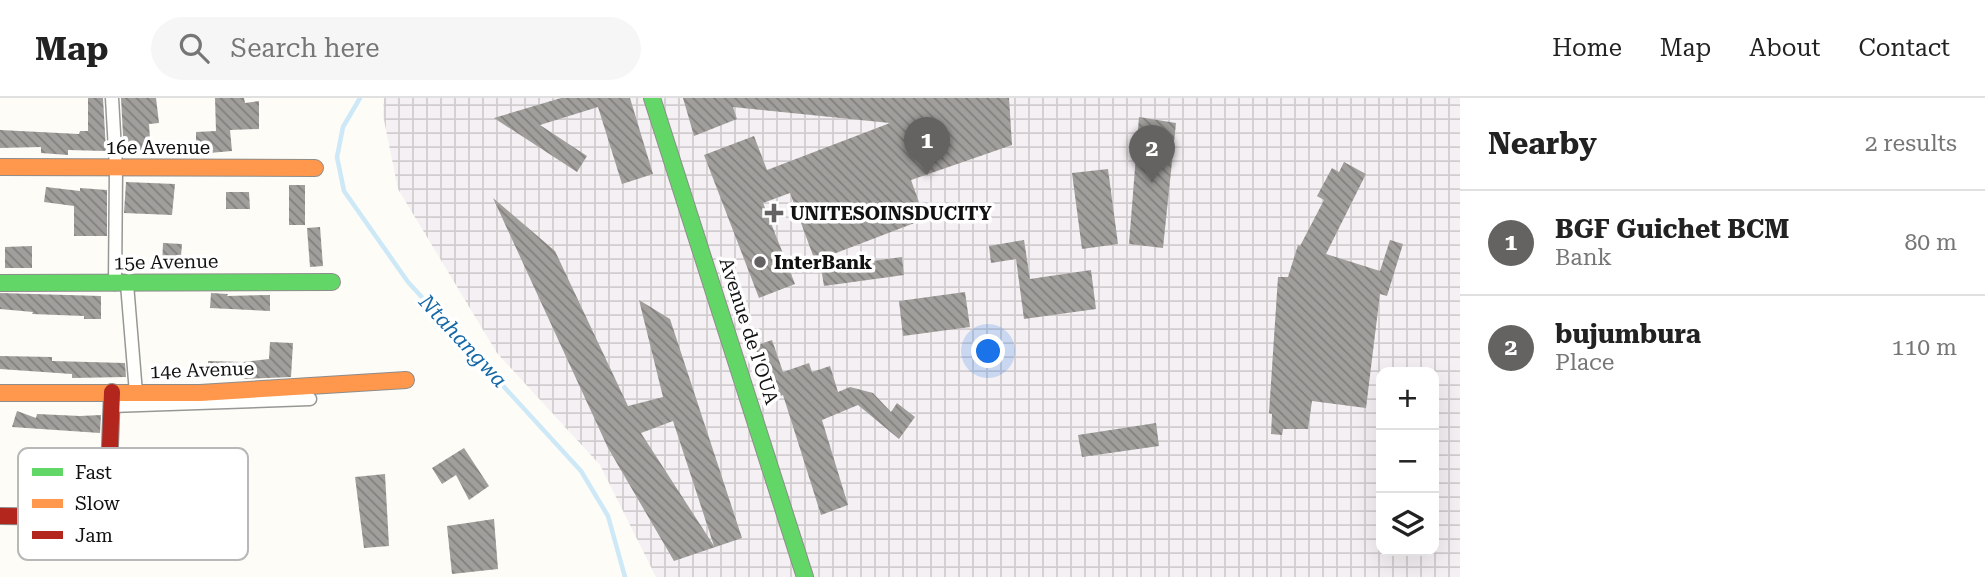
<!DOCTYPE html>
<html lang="en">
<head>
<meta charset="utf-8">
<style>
  :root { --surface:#fff; --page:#f6f6f6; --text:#222; --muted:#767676; --line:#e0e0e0; --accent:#646362 }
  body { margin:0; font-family:"Roboto Serif",serif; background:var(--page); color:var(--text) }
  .controls { position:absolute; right:21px; bottom:21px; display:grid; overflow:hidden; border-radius:14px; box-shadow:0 7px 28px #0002 }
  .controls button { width:63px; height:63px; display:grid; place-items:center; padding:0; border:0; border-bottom:2px solid var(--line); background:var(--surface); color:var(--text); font:35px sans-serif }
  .you { position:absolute; left:989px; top:254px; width:24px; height:24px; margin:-18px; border:5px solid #fff; border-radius:50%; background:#1a73e8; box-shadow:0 0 0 10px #1a73e833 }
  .badge { display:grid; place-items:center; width:46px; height:46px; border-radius:50%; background:var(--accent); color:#fff; font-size:23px; font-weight:700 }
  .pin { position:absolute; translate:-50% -58px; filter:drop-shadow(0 2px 4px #0008) }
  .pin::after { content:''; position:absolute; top:37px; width:24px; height:21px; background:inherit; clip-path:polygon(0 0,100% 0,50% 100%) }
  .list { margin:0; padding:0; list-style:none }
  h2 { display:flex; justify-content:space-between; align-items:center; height:91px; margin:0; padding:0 28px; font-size:30px }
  h2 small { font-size:23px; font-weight:400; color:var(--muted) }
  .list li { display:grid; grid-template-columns:46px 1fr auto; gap:21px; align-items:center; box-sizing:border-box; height:105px; padding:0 28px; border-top:2px solid var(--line) }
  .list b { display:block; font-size:26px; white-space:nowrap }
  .list p { margin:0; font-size:23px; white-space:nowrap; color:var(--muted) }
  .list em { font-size:23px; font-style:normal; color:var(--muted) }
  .icon { flex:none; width:38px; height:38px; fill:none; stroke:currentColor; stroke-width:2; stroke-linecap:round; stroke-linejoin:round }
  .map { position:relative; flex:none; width:1460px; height:479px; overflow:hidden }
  header { display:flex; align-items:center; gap:42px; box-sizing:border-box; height:98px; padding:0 35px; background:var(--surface); border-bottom:2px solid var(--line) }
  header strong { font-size:33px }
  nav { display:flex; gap:38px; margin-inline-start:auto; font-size:24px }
  .search { width:490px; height:63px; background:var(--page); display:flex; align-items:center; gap:18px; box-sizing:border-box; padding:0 24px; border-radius:38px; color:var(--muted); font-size:26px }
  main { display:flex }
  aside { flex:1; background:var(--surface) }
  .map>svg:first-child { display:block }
</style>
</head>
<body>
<header>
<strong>Map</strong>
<div class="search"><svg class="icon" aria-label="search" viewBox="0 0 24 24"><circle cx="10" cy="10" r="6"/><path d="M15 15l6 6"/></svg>Search here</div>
<nav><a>Home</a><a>Map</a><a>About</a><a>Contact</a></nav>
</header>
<main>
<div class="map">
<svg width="1460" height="479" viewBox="0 0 1460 479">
  <defs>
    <pattern id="industrial-grid" width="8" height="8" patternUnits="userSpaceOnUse" patternTransform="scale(1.75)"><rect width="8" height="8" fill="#f5f0f3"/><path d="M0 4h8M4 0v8" fill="none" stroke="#d1cdcf"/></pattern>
    <pattern id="building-back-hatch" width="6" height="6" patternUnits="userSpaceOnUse" patternTransform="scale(1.75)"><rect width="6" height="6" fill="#a19f9c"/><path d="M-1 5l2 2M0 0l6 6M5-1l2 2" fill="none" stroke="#82807e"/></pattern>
  </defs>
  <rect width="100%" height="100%" fill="#fdfcf7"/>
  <path fill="url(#industrial-grid)" fill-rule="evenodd" d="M384 0H1460V479H656L600 367 497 255 398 91 383 17ZM1381 274H1434V453H1381Z"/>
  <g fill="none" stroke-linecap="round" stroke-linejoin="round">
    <path stroke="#cde8f7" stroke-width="4.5" d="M360 0 343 29 337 59 344 93 408 184 581 373 608 418 625 479"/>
  </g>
  <path fill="url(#building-back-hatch)" fill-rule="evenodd" d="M88 0H103L106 53 68 52V57L41 55V49L0 50V32L79 36 80 33H88Z
    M121 0H156L159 25 149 26 151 56H124Z
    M215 0H244L245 5 259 3V31L230 32 232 53 209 55V53H196V34L216 33Z
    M561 0H630L653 76 622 86 598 9 540 27 587 58 577 74 494 20Z
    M683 0H1009L1012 47 911 82 925 121 815 163 790 95 763 105 795 186 759 200 704 57 754 38 767 72 890 25 733 9 737 21 694 38Z
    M1139 19 1176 25 1163 150 1129 146Z
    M1344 64 1366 76 1326 156 1380 173 1390 142 1403 146 1387 198 1380 196 1366 310 1312 303 1308 331H1283L1282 337 1271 336 1272 316 1269 315 1278 179H1288L1298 147 1300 148 1324 102 1317 98 1332 70 1339 74Z
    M1108 71 1118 146 1082 151 1072 75Z
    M126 84 175 86 172 117 124 115Z
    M289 87H305V127H289Z
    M46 89 80 93V90L107 92V138H74V108L44 104Z
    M226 94H249L250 111H226Z
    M493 100 555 153 628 308 663 299 639 202 670 221 742 440 674 463 608 350ZM673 323 714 448 641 335Z
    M320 129 323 168 310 169 307 130Z
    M1024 142 1030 181 1091 172 1096 211 1024 221 1016 161 991 165 989 148Z
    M163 145 182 146 180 170 162 169Z
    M32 148V170H5V149Z
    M902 159 904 177 824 188 821 170Z
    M965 194 970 229 903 238 899 203Z
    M0 195 101 198V221H84V218L32 216 33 214 0 211Z
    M211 195 228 196 227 198 270 197V213L210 210Z
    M772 242 783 274 809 265 812 274 830 268 838 294 850 289 873 295 891 314 897 305 915 319 899 341 858 307 822 322 848 407 821 417 783 297 772 301 755 248Z
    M270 244 293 245 291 279 244 281V279L208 278V263L243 264 269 261Z
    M0 258 52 259V263L125 265 126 279 72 280V276L0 271Z
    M17 313 36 320 37 316 80 318 101 317 100 335 12 329Z
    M1156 325 1159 348 1082 359 1078 337Z
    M464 350 489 388 469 402 456 377 442 386 432 370Z
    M385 376 389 448 364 450 355 379Z
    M494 421 498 471 452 476 447 428Z"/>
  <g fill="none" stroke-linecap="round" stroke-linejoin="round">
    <g stroke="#979795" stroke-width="15">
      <path id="street" d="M112 0 116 70 115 186
        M127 186 136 295
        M111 308 310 301"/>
    </g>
    <g stroke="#8e8d8b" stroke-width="18">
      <path id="fast" d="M652 0 805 479
        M0 185 332 184"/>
    </g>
    <g stroke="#8e8d8b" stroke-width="18">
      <path id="slow" d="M0 69 315 70
        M0 295H200L406 282"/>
    </g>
    <g stroke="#8e8d8b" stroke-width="18">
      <path id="jam" d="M0 418 90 419 105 409 108 401 112 294"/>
    </g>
    <use href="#street" stroke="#fffffe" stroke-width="12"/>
    <use href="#fast" stroke="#63d668" stroke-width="16"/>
    <use href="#slow" stroke="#ff974d" stroke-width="16"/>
    <use href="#jam" stroke="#b3261e" stroke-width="16"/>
  </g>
  <g fill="#646362" stroke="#fff" stroke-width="2.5">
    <path d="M770.5 104.5h7v7h7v7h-7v7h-7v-7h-7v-7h7z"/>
    <circle cx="760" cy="164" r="7"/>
  </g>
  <g text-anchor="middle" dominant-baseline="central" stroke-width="7" stroke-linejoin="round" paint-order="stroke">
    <g font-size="19" fill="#111" stroke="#fff">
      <text x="158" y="49">16e Avenue</text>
      <text transform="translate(166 164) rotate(-1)">15e Avenue</text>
      <text transform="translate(749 233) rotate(72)">Avenue de l'OUA</text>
      <text transform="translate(202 272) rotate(-2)">14e Avenue</text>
    </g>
    <g font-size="19" font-weight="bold" fill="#111" stroke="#fff" text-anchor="start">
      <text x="790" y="115">UNITESOINSDUCITY</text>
      <text x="774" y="164">InterBank</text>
    </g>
    <g font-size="21" font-style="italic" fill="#1768a6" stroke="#fff">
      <text transform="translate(463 243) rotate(47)">Ntahangwa</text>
    </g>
  </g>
  <rect x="18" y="350" width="230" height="112" rx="10" fill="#fff" stroke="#b8b8b8" stroke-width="2"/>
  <rect x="32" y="370" width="31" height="8" fill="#63d668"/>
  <rect x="32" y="401" width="31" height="9" fill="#ff974d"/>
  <rect x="32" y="433" width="31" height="8" fill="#b3261e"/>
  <g font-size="19" fill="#111">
    <text x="75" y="381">Fast</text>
    <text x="75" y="412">Slow</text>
    <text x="75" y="444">Jam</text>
  </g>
</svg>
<div class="controls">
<button>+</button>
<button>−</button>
<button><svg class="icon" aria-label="layers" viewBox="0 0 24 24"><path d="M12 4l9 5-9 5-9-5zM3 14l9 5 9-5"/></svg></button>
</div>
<div class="you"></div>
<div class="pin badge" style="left:927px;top:77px">1</div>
<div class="pin badge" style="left:1152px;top:85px">2</div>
</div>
<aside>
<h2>Nearby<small>2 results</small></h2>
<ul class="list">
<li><span class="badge">1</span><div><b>BGF Guichet BCM</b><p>Bank</p></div><em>80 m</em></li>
<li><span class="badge">2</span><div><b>bujumbura</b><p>Place</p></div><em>110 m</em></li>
</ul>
</aside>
</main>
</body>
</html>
